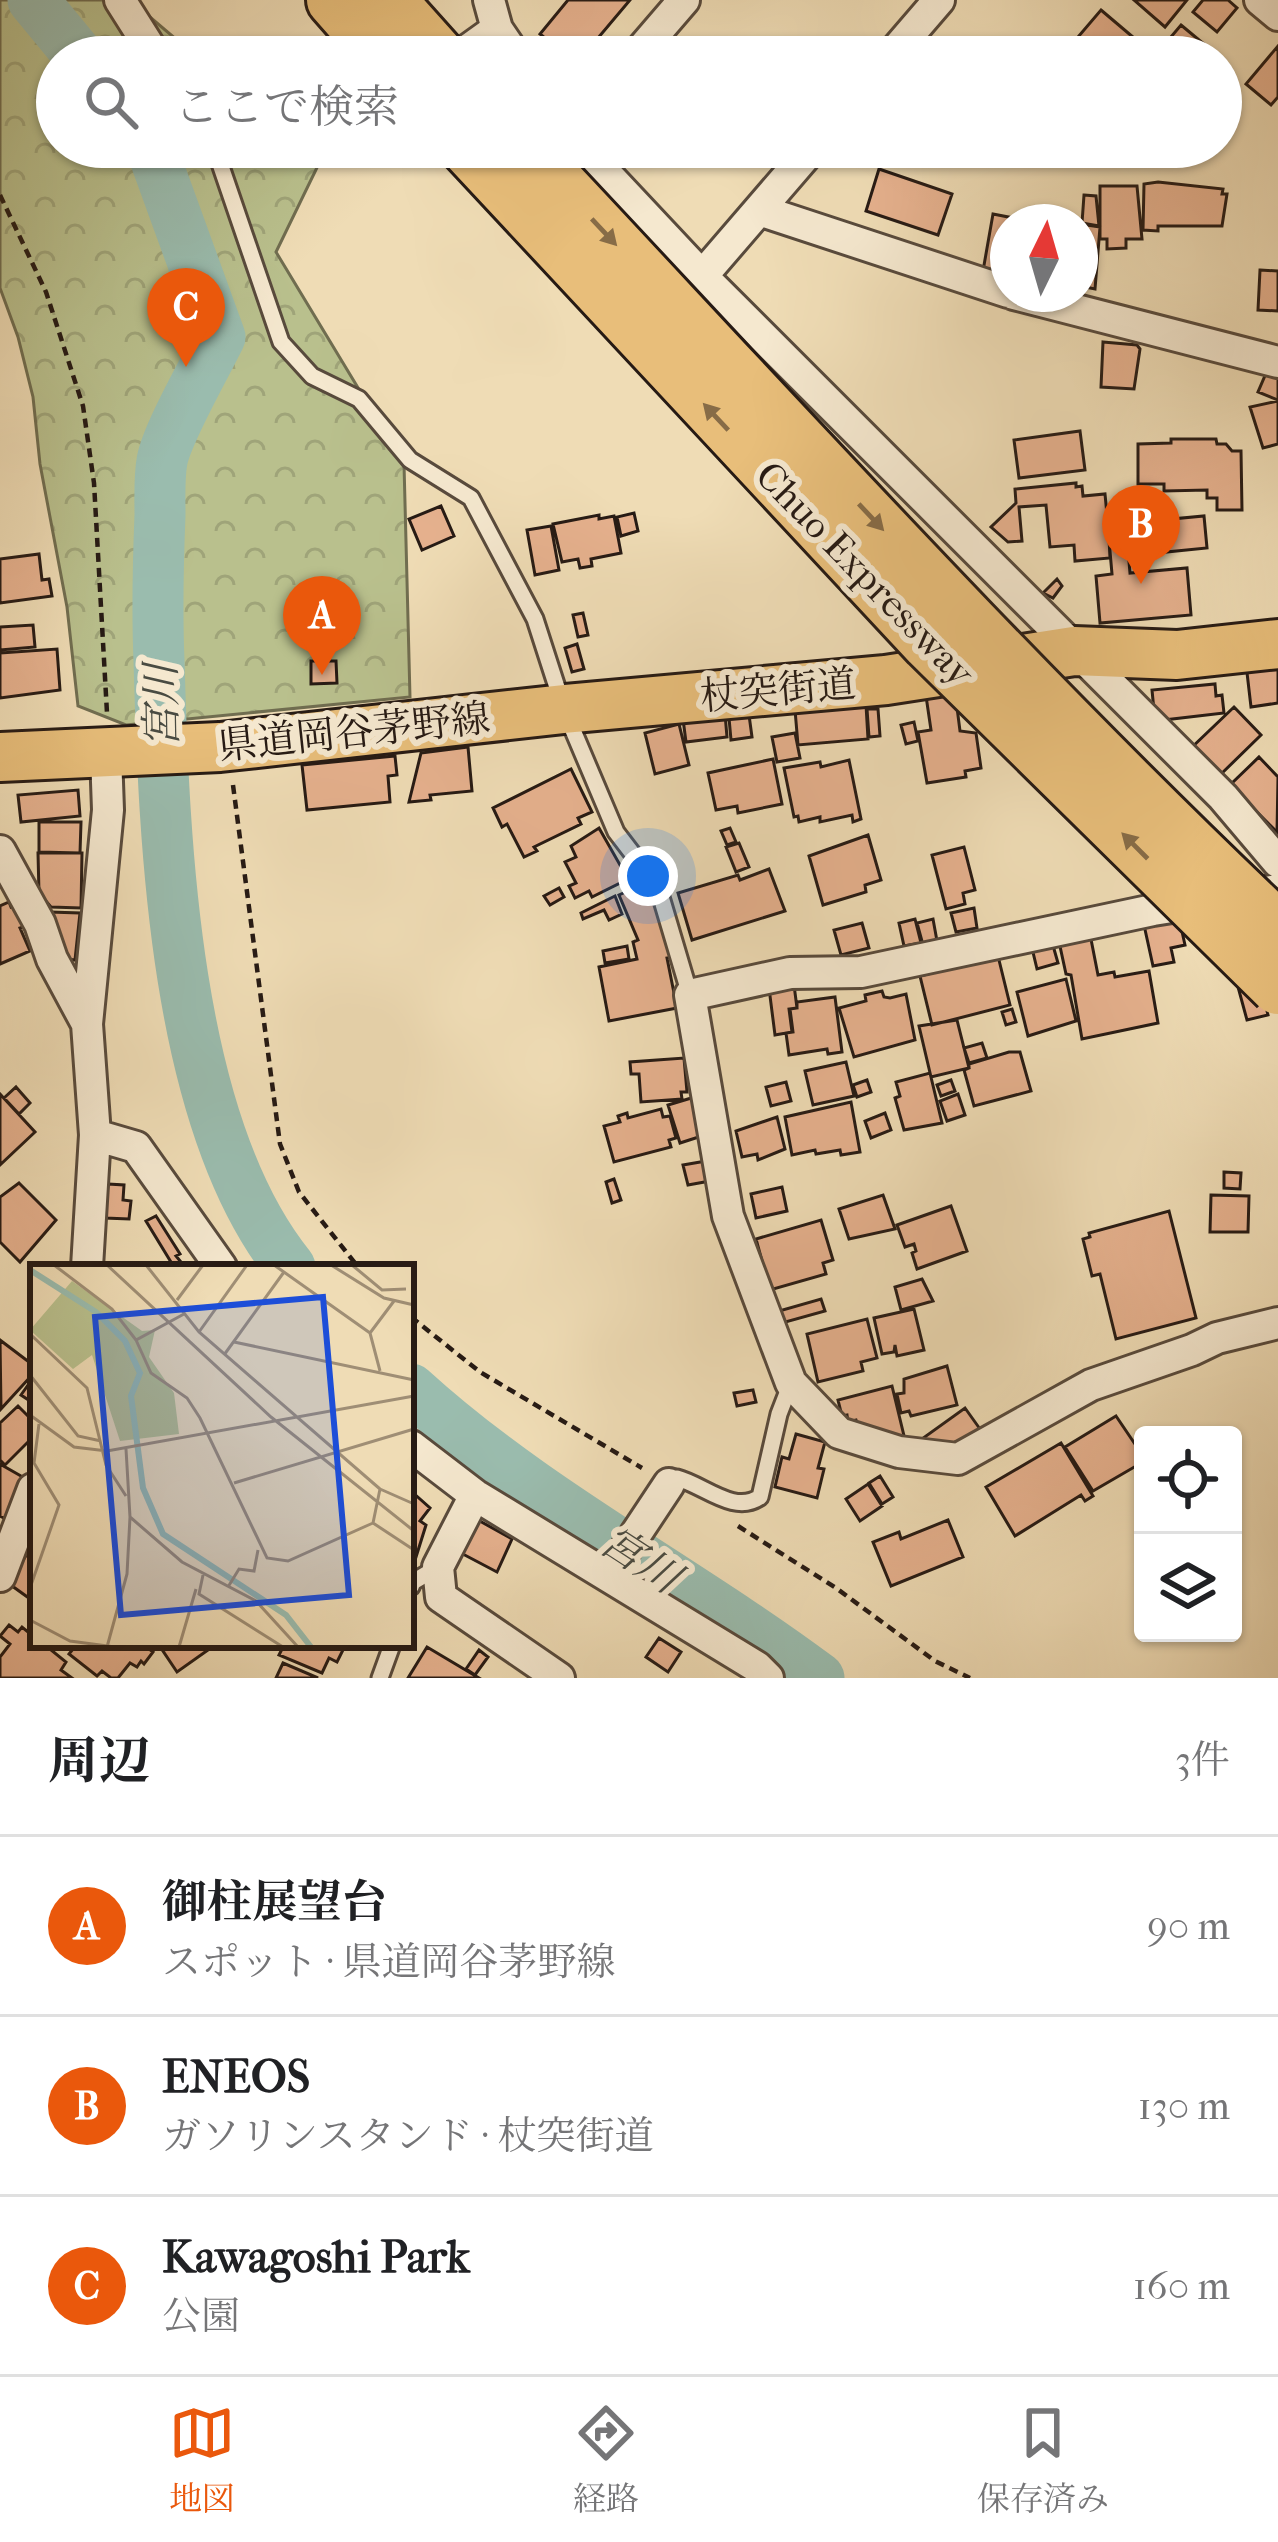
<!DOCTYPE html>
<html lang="ja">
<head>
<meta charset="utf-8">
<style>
  :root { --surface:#fff; --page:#f2f2f2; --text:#202124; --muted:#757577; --line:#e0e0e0; --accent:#ea580c }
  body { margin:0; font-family:"IM FELL French Canon","Noto Serif JP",serif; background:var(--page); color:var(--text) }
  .controls { position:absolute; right:36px; bottom:36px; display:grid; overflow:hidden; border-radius:12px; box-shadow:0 3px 9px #0004 }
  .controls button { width:108px; height:108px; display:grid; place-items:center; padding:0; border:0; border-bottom:3px solid var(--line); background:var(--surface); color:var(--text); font:60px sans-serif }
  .compass { position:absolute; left:990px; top:204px; width:108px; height:108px; border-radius:50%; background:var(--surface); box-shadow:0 3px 9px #0004; rotate:5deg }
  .you { position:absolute; left:648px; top:876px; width:42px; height:42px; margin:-30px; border:9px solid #fff; border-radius:50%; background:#1a73e8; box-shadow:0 0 0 18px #1a73e833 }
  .badge { display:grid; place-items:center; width:78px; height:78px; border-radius:50%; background:var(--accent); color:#fff; font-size:39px; font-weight:700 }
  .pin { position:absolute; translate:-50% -99px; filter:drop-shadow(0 3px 6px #0008) }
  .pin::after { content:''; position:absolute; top:63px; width:42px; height:36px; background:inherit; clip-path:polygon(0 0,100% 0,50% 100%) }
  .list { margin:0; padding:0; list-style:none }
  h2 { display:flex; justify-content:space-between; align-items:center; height:156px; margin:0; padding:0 48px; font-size:51px }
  h2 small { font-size:39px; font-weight:400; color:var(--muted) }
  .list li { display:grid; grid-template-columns:78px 1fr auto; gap:36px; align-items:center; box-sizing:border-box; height:180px; padding:0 48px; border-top:3px solid var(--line) }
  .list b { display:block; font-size:45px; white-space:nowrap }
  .list p { margin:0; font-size:39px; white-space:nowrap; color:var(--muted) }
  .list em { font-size:39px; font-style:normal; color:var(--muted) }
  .icon { flex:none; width:66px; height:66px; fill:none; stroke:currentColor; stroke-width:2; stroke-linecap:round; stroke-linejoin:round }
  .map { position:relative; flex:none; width:1278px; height:1678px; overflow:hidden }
  .search { position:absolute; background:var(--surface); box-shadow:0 3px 9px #0004; left:36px; right:36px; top:36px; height:132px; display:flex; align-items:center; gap:30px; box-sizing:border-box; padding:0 42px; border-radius:66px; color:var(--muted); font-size:45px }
  .sheet { height:696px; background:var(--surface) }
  nav { display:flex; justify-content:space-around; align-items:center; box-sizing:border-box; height:168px; border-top:3px solid var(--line); background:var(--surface); font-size:33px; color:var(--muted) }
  nav a { display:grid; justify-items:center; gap:6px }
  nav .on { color:var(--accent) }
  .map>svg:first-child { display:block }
</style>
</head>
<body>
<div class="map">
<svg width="1278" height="1678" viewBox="0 0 1278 1678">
  <defs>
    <pattern id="park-crowns" width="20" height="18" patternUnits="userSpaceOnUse" patternTransform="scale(3)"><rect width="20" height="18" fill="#b9c08d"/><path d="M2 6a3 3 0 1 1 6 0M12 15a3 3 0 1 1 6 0" fill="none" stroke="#9fa479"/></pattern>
  </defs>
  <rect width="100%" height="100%" fill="#efdcb5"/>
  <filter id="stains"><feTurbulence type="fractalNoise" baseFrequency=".00167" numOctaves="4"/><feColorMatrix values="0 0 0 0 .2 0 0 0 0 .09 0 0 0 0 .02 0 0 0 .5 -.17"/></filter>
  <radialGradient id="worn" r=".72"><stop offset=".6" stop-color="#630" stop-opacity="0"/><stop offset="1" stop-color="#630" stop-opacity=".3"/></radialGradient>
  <path fill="url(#park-crowns)" stroke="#706d50" stroke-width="3" d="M0 0H130L197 57H57V147H327L276 252 404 464 410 697 126 725 78 706 67 607 40 464 33 397 18 337 0 288Z"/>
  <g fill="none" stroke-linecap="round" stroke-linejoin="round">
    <path stroke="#9abcae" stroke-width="51" d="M33 0 80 57
      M151 147 220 337C206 366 167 433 162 461 159 478 160 498 160 515 158 564 157 612 159 661 164 840 174 1124 290 1267
      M411 1389C535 1502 685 1578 819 1678"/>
  </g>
  <path fill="#e6b18e" stroke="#261a14" stroke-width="3" d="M568 0H630L582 57H574L565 49 562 52 540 34Z
    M1134 0H1187L1165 27Z
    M1203 0H1228L1237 8 1217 32 1193 12Z
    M1101 10 1147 49 1140 57H1088L1072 44Z
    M1181 25 1205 45 1194 57H1154Z
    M1029 40 1031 57H956L955 50Z
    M954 43 955 57H934L933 45Z
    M1278 46V97L1271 105 1246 84Z
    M1112 147H1137L1126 159Z
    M879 169 952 194 938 235 866 211Z
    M1158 182 1223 189 1222 194H1227L1222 226H1158V231L1143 230 1144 184Z
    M1100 186H1137L1142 239H1126V248L1107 249V239H1100Z
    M1084 195 1096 196 1099 226 1082 223Z
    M993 214 1034 222 1035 217 1061 222H1008V279L983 271Z
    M1080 224 1100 227 1095 289 1080 286Z
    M1260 270 1278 271V311L1258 310Z
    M1103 342 1137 345 1140 349 1134 389 1101 387Z
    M1267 371 1278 376V400L1258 392Z
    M1278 401V444L1263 448 1250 407Z
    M1080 431 1085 470 1019 478 1014 440Z
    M1171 439H1216L1217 444H1226L1232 451H1241L1242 510H1217V498H1207V490L1164 491V484H1138V444L1171 443Z
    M1076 483V487L1082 486 1083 496 1105 494 1108 525 1204 516 1207 548 1166 552 1165 538 1130 541 1129 555 1127 536 1109 538 1110 558 1075 561 1074 545 1050 547 1046 505 1019 507 1022 541 1008 542 991 527 1016 503 1015 489Z
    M441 506 454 536 422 550 409 519Z
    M634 513 638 531 621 536 617 517Z
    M599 515V519L614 516 621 553 591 559 592 566 580 568 578 559 562 562 553 524Z
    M551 526 559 570 535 575 527 530Z
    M1127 538 1130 573 1187 568 1191 615 1100 623 1096 576 1112 574 1109 540Z
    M39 554 42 580 49 579 52 596 0 603V559Z
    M1057 579 1062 586 1053 598 1043 593Z
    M322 603H341L342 622 323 623Z
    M583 613 588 635 578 637 573 615Z
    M33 625 35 647 0 650V627Z
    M577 644 584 669 572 672 565 648Z
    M57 649 60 690 0 698V653Z
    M1278 660V703L1251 707 1246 664Z
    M311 661H336L337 683 311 684Z
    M1215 684 1216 696 1222 695 1224 713 1155 721 1152 690Z
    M955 692 960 731 976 733 981 768 965 771 966 777 927 783 918 732 931 730 926 696Z
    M866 705 868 739 798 745 795 710Z
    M1234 707 1261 735 1216 779 1188 751Z
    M867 709H878L880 736 869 737Z
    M725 714 727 737 686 742 683 719Z
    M749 715 752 737 731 740 729 718Z
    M914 722 918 741 906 744 901 725Z
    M679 724 689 765 655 774 645 733Z
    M795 733 800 758 777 762 772 737Z
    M468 747 472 791 430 795 431 800 409 802 421 753Z
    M395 756 397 775 388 776 390 802 307 810 302 765Z
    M1259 757 1278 777 1277 832 1230 785Z
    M773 759 782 804 738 813 737 806 716 810 708 773Z
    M849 760 861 819 853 822 852 815 820 822V817L799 822 798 816 794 817 784 768 820 762 821 767Z
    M571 769 592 812 578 818 581 824 534 847 537 851 524 857 507 824 502 827 493 808Z
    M78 790 80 816 21 822 18 795Z
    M39 822H81L80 853 39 852Z
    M599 828 628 879 592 897 589 891 575 898 569 886 576 883 565 862 576 857 571 846Z
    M730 828 736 842 727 845 721 831Z
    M868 835 881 880 865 885 866 892 823 905 809 856Z
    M739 843 749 867 736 872 726 847Z
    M964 847 975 890 963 893 965 904 946 909 932 855Z
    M38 853H82L81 908 51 907 39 893Z
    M769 869 785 911 692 940 678 893 738 875 740 880Z
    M646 883 675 957 667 958 677 1008 609 1021 599 967 637 959 633 942 638 940 619 895Z
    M559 888 564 897 550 905 544 896Z
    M615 896 622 914 609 920 604 910 583 919 581 913Z
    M9 902 11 907 18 904 27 926 20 928 30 951 0 964V906Z
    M974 908 977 928 956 932 951 913Z
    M49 912 80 913 75 960 65 959Z
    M1179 918 1185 945 1171 948 1174 962 1153 966 1144 925Z
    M915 919 921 943 904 946 899 923Z
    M933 919 937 941 923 945 917 923Z
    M862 923 869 948 841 955 834 930Z
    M1089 929 1098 975 1114 972 1115 977 1149 971 1158 1023 1082 1039 1071 975 1066 974 1058 937Z
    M1052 942 1058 963 1037 969 1032 948Z
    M627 946 629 959 605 963 603 951Z
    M998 956 1010 1005 932 1025 920 976Z
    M1066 979 1076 1021 1028 1036 1017 992Z
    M794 985 797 1008 789 1009 792 1032 775 1035 769 988Z
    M1248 985 1265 1003 1268 1015 1247 1020 1238 987Z
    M882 991 884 997 890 998 906 994 915 1040 854 1057 839 1008 866 1001 865 995Z
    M835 997 842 1052 828 1054 827 1049 789 1055 786 1033 793 1032 790 1009 797 1008V1002Z
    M1012 1009 1016 1022 1006 1025 1002 1012Z
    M957 1020 969 1068 931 1077 919 1026Z
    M982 1043 987 1058 969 1063 964 1048Z
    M1009 1052H1020L1031 1091 974 1106 964 1070 969 1068V1064Z
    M684 1058 687 1092H681L682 1099 641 1102 639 1074H631L630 1062Z
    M846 1062 854 1096 813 1105 805 1071Z
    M930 1073 942 1123 904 1130 895 1098 900 1096 896 1082Z
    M867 1080 871 1092 857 1097 853 1085Z
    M951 1080 955 1091 941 1096 937 1085Z
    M786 1082 791 1101 771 1106 766 1087Z
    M16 1087 30 1103 19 1114 4 1098Z
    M0 1094 35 1132 0 1165Z
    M958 1094 965 1115 947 1121 940 1101Z
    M698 1096 708 1134 680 1143 668 1105Z
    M851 1102 860 1152 841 1155 840 1150 816 1154 815 1150 792 1155 785 1117Z
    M661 1109 663 1117 670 1116 676 1138 669 1140 671 1147 614 1162 604 1126 620 1122 618 1116 627 1113 628 1118Z
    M885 1113 891 1130 871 1138 865 1121Z
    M777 1117 785 1149 758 1160 757 1154 742 1157 736 1131Z
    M706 1161 710 1181 688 1185 683 1165Z
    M1224 1172 1241 1173 1240 1189 1224 1188Z
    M614 1179 621 1200 612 1203 606 1182Z
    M19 1183 56 1220 20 1262 0 1242V1197Z
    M108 1184 124 1185 123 1200 131 1201 129 1219 105 1218Z
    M782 1187 787 1211 756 1218 751 1194Z
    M883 1195 895 1229 849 1239 839 1209Z
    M1211 1195 1249 1196 1248 1232H1210Z
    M951 1206 967 1251 917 1269 912 1253 916 1251 914 1244 905 1247 897 1225Z
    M1169 1211 1196 1318 1116 1339 1100 1274 1092 1276 1083 1239 1090 1237 1089 1233Z
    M156 1216 180 1254 176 1256 185 1267H174L146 1221Z
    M821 1220 833 1260 823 1263 826 1274 770 1290 756 1239Z
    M922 1279 933 1301 901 1310 895 1287Z
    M821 1299 825 1311 782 1323 779 1311Z
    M914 1309 924 1350 897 1356 895 1345 894 1352 882 1354 874 1318Z
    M867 1319 877 1358 861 1362 863 1371 818 1382 807 1334Z
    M0 1340 33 1365V1374L1 1409Z
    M947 1366 957 1405 911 1416 909 1411 901 1413 897 1394 904 1393V1379Z
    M33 1378V1403L21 1395Z
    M892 1386 905 1440 860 1433 856 1420 848 1422 847 1415 842 1416 838 1400Z
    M753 1390 756 1402 737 1406 734 1393Z
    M18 1406 33 1421V1437L5 1465 0 1460V1423Z
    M965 1408 985 1436 937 1468 919 1441Z
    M1116 1416 1143 1456V1462L1093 1491 1065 1447Z
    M796 1434 825 1442 818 1468 824 1469 817 1498 775 1487 782 1457 789 1459Z
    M1061 1443 1093 1496 1085 1501 1081 1495 1015 1536 986 1487Z
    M0 1464 28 1480 6 1519 0 1516Z
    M880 1476 893 1497 882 1504 869 1483Z
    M868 1484 882 1506 860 1521 846 1499Z
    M411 1491 430 1508 420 1521 426 1525 411 1573Z
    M478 1520 512 1539 497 1572 459 1552Z
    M948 1520 963 1557 891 1586 873 1542 899 1532 901 1539Z
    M31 1548 33 1550V1601L8 1583Z
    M9 1625 18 1632 22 1627 33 1636V1645H45L66 1662 61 1670 72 1678H0V1657L10 1644 0 1636Z
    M659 1638 681 1652 668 1672 646 1657Z
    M67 1645H144L153 1652 144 1664 141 1661 137 1667 130 1663 118 1678H111L102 1671 97 1676 69 1654 73 1649Z
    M215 1645 177 1672 163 1651 171 1645Z
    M284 1645H342L345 1646 337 1662 329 1658 322 1673 279 1655Z
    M427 1647 479 1678H408Z
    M479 1650 488 1657 475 1675 466 1669Z
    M283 1663 318 1678H276Z"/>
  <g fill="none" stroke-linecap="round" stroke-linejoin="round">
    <g stroke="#584a3c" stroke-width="21">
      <path id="service" d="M215 149 281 342 312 376 359 399 410 460 471 498 535 619 564 709 616 832 658 887 690 995
        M670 1484 677 1478C704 1485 734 1515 760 1497L779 1414 791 1383
        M411 1587 413 1582 438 1567
        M380 1678 392 1645"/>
    </g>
    <g stroke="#584a3c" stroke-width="36">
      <path id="minor" d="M120 0 156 57
        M489 0 497 29 516 57
        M1260 0 1278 15
        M458 57 497 29
        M635 57 684 0
        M890 57 939 0
        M213 147H224
        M581 147 702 276 1223 797 1278 862
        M759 210 1008 292
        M702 276 813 147
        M1014 294 1278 362
        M106 754 108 810 87 1024 95 1135 136 1147 221 1267
        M0 851 40 924 52 959 87 1024
        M1278 890 1153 910 861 972 790 973 690 995 728 1216 791 1383 839 1433 899 1452 958 1459 1091 1385 1192 1350 1217 1338 1278 1323
        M87 1267 95 1135
        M411 1446 475 1495 757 1667 768 1678
        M475 1495 438 1567 441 1597 559 1678
        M0 1576 33 1489
        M608 1576 669 1484"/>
    </g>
    <g stroke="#261a14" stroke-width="54">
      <path id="primary" d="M0 757 220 747 564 709 886 680 1074 651 1177 655 1278 644"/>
    </g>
    <g stroke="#261a14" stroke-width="60">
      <path id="motorway" d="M334 0 384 57
        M388 0 439 57"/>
    </g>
    <path stroke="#261a14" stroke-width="4.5" stroke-dasharray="9 6" stroke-linecap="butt" d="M0 195 46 292 83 406 94 483 107 713
      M233 785 280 1144 299 1192 358 1267
      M411 1317 480 1372 642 1468
      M738 1526 836 1588 935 1661 970 1678"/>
    <use href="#service" stroke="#f5e8cf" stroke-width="15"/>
    <use href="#minor" stroke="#f5e8cf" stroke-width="30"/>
    <use href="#primary" stroke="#e8be7a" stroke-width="48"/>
    <use href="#motorway" stroke="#e8be7a" stroke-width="54"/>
    <g stroke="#261a14" stroke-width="60" stroke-linecap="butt">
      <path id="motorway-bridge" d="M467 147 929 643 1278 987
        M524 147C772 411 1015 680 1278 929"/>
    </g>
    <use href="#motorway-bridge" stroke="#e8be7a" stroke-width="54"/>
  </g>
  <defs><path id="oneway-solid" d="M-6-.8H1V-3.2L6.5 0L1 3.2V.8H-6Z" transform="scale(3)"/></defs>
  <g fill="#876c47">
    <use href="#oneway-solid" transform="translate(604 232) rotate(47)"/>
    <use href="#oneway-solid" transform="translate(716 417) rotate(-133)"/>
    <use href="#oneway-solid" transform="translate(871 517) rotate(47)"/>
    <use href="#oneway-solid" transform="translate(1135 846) rotate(-135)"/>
  </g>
  <g text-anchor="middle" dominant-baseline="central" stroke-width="12" stroke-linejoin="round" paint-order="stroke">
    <g font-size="39" fill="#261a14" stroke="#f5e8cf">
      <text transform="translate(865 574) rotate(46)">Chuo Expressway</text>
      <text transform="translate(778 690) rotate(-5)">杖突街道</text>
      <text transform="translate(354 732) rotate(-6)">県道岡谷茅野線</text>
    </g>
    <g font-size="42" font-style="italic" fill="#494b42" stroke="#f5e8cf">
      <text transform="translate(162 706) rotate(-91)">宮川</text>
      <text transform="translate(640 1560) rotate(33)">宮川</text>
    </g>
  </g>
  <g transform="translate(30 1264)">
    <rect width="384" height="384" fill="#efdcb5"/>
    <path d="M42 17 112 67 125 66 119 93 144 129 149 170 90 177 62 91 43 105 0 66Z" fill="#b9c08d"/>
    <path fill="none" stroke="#9abcae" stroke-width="6" d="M0 6 66 48 95 77 110 109 101 132 113 224 133 270 256 351 281 383"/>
    <path fill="none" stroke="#9f8e75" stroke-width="3" d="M24 1 82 45 106 76 154 50M77 1 241 153 384 267M116 1 169 68 350 225M244 1 340 69 350 107M301 1 354 34 384 41M322 1 352 26 376 25M147 36 173 1M169 68 217 1M340 69 364 37M0 70 57 124 76 201 96 232M106 76 121 109 157 134 170 154 237 294 258 297 343 259M204 78 384 116M194 91 254 8M0 111 48 172 71 177M0 151 44 183 77 187 384 132M96 185 100 253 152 298 226 337 268 383M204 219 384 165M343 259 350 225 384 240M343 259 384 286M173 311 169 330 253 383M198 323 209 305 224 307 228 286M0 324 29 241 4 199 9 160M0 356 40 377 85 383M77 383 97 310 100 253M149 383 166 325"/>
    <path fill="#1d4ed8" fill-opacity="0.15" stroke="#1d4ed8" stroke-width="6" d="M293 33 319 331 91 351 65 53Z"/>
    <rect width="384" height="384" fill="none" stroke="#261a14" stroke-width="6"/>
  </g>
  <rect width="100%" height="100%" filter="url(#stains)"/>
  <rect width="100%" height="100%" fill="url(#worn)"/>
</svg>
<div class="controls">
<button><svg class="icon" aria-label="locate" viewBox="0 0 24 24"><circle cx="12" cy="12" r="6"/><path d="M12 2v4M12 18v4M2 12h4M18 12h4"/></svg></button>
<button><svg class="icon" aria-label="layers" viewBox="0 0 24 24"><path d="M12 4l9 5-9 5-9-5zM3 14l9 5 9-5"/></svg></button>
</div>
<svg class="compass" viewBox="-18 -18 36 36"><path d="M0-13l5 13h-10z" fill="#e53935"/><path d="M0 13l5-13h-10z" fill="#757577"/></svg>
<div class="you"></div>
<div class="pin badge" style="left:322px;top:675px">A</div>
<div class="pin badge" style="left:1141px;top:584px">B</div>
<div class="pin badge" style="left:186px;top:367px">C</div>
<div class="search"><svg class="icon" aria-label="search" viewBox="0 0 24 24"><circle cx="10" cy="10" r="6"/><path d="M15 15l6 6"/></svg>ここで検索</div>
</div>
<section class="sheet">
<h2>周辺<small>3件</small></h2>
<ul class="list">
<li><span class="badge">A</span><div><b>御柱展望台</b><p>スポット · 県道岡谷茅野線</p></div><em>90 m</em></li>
<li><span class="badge">B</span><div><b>ENEOS</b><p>ガソリンスタンド · 杖突街道</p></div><em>130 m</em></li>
<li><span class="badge">C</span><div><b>Kawagoshi Park</b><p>公園</p></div><em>160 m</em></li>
</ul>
</section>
<nav>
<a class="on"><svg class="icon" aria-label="map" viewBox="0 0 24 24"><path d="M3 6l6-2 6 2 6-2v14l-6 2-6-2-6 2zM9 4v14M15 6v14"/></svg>地図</a>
<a><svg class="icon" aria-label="directions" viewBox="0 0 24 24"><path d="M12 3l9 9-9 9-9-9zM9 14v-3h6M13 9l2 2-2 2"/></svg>経路</a>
<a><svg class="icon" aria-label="saved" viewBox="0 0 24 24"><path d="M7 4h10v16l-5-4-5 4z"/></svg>保存済み</a>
</nav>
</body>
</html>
